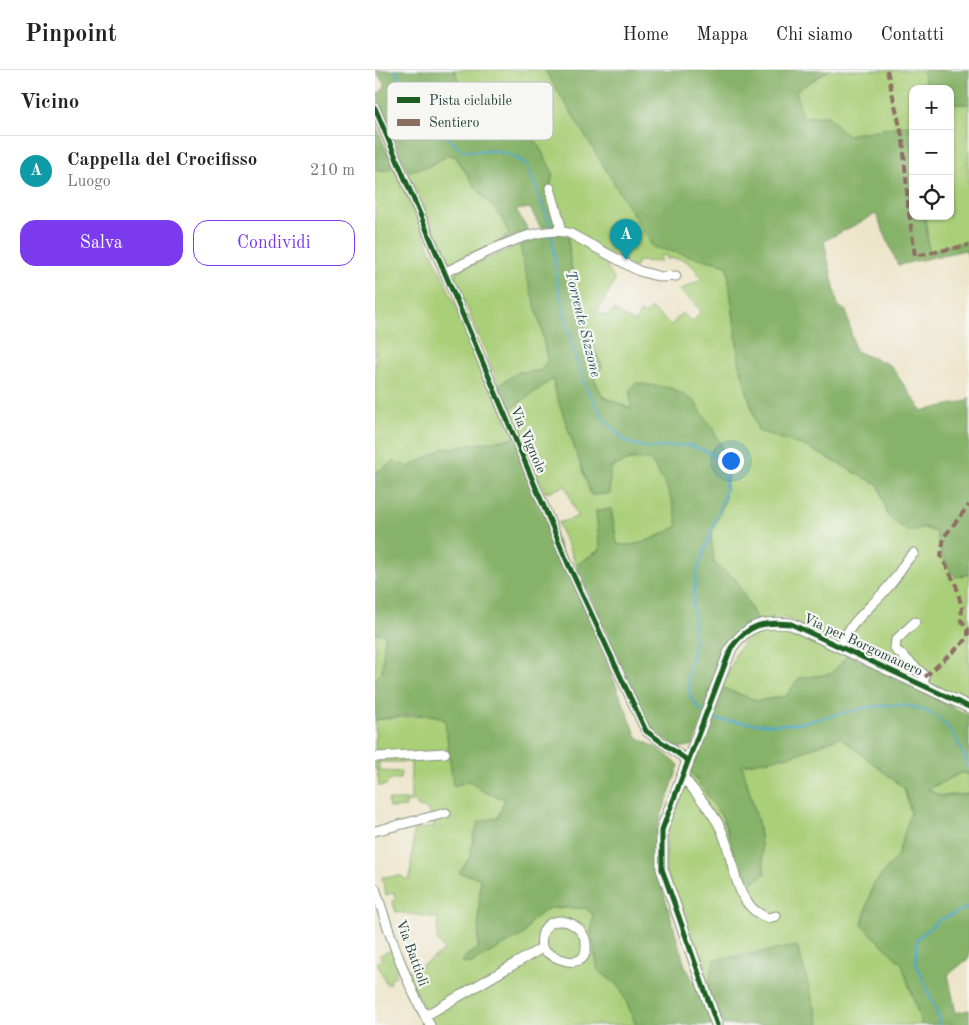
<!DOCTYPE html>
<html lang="it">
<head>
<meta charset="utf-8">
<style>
  :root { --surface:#fff; --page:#f6f6f6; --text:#222; --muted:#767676; --line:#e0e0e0; --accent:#7c3aed }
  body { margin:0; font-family:"Old Standard TT",serif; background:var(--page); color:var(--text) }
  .controls { position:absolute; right:15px; top:15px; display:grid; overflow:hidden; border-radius:10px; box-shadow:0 1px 4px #0004 }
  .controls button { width:45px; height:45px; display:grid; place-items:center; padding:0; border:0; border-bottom:1px solid var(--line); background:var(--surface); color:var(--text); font:25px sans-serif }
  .you { position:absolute; left:355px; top:390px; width:18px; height:18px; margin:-12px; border:4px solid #fff; border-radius:50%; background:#1a73e8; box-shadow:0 0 0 8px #1a73e833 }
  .badge { display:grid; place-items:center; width:32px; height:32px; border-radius:50%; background:var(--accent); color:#fff; font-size:16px; font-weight:700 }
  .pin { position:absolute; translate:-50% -41px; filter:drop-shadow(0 1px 2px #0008) }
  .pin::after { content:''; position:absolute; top:26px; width:18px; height:15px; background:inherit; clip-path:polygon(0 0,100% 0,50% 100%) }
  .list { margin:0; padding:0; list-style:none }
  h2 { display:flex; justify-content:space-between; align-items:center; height:65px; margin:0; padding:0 20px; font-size:21px }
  h2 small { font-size:16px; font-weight:400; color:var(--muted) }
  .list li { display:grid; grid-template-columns:32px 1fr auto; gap:15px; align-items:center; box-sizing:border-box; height:70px; padding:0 20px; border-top:1px solid var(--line) }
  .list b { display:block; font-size:19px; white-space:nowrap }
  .list p { margin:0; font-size:16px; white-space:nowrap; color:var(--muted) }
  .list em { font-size:16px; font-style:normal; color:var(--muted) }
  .actions { display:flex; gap:10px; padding:15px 20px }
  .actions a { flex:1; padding:11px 0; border:1px solid var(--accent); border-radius:15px; text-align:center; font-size:18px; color:var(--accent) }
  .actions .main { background:var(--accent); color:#fff }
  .icon { flex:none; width:28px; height:28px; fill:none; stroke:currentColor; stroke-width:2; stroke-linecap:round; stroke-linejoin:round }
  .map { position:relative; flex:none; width:594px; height:955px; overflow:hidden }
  header { display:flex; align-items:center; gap:30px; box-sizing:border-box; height:70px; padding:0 25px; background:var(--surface); border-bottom:1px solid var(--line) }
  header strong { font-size:24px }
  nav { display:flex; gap:28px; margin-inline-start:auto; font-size:18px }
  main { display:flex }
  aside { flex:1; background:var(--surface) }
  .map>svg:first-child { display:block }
</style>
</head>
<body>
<header>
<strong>Pinpoint</strong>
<nav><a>Home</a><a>Mappa</a><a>Chi siamo</a><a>Contatti</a></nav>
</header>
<main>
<aside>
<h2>Vicino<small></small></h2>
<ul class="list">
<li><span class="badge" style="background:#0f9aa8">A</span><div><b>Cappella del Crocifisso</b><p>Luogo</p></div><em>210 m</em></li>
</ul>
<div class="actions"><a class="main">Salva</a><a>Condividi</a></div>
</aside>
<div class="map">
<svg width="594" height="955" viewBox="0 0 594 955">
  <rect width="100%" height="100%" fill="#f6f6f2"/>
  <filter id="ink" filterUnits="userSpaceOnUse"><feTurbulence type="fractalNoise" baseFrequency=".02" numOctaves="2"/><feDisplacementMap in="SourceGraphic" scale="10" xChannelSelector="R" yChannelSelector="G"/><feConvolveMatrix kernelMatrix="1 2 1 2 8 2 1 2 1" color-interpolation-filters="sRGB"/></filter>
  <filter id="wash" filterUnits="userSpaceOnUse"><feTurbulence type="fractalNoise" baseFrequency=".0096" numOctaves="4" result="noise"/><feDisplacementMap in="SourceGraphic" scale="20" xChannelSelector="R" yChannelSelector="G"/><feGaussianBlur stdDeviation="1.12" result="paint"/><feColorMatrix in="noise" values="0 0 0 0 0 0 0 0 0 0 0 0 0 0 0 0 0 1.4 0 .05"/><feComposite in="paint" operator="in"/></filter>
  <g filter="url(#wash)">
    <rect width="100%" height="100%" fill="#ede5c9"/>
    <path fill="#aacf79" stroke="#648656" d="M79 0H170L278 176 352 195 365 296 383 360 432 377 504 415 513 447 562 462 566 486 581 507 594 504V635L413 549 398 547 380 552 361 510 339 493 336 465 350 429 255 320 256 339 227 326 218 306 227 297 209 255 195 191 193 166 237 189 232 197 240 211 222 242 232 246 239 240 260 253 265 242 271 245 276 238 296 255 307 243 318 252 326 241 305 220 327 209C317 193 311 187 292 189L291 185 285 186V192L263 191 260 198 190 160 178 156 182 150 175 118 178 103 158 66 143 63 130 67 109 62 97 41Z
      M454 0H548L551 19H538V95L532 55 472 65 453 46 426 47 421 21Z
      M575 34H594V171L554 182 550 146H575Z
      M73 85 80 86 99 115 126 147 134 163 123 173 75 196 32 101 52 97Z
      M18 96 140 368 68 379 34 397 19 392 0 403V100H12Z
      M145 175 166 257 172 291 165 301 144 302 124 315 79 206 84 200Z
      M178 309 179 318 216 425C234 399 241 387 275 390 290 411 299 430 303 456 285 465 263 479 242 474L236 439 221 441 225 480 201 495 183 453 202 447 191 416 170 423 134 340Z
      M396 557 416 559 473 585 456 604 424 608 411 626 383 631 348 618 361 583 375 563Z
      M0 563H10L7 603 0 609Z
      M50 645 64 646 70 650 78 715 95 711 109 722 130 729 123 747 99 762 95 787 84 803 105 808 103 879 91 886 88 893H96L149 864 157 850 174 838H210L218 844 216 862 223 900 245 917 261 955H57L31 901 46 896 69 881 62 869 63 848 21 842 17 831 21 830 19 822 11 825 7 807 27 806 29 809H35L39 760 59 757 58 749 51 738 43 737 41 732 30 733 31 737 14 738 13 730H36V692H4V701L26 702 25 709H16L11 715 4 716 2 700H0V650Z
      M465 667 529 718 536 742 522 787 498 815 487 854 527 894 547 955H445L422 876 333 918 290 800 292 761 316 701 348 748 370 817 390 804 383 752 367 695 419 685Z
      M586 703 594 704V724L565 726 553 719Z
      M19 879 26 899 19 901 21 906 16 908 15 913 12 915 2 892 7 890 5 885Z"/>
    <path fill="#87b269" stroke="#53784e" d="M0 0H79L97 41 109 62 130 67 143 63 158 65 178 103 175 118 182 151 178 156 166 158 155 138 141 140 154 161 123 173 134 163 126 147 99 115 80 86 73 85 52 97 32 101 1 25 9 19 10 15Z
      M170 0H454L421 21 427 47 453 46 472 65 533 55 538 95V146H550L554 181 594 171V188L590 180 523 195 501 144 449 171 463 236 471 241 480 281 515 295 547 341 592 331 594 327V504L581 507C568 493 565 480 561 462L549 457 534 462 513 447 504 415 432 377 383 361 365 296 352 195 278 177Z
      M548 0H594V34H575V19H551Z
      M0 52 18 96 12 100H0Z
      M182 163 193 166 195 191 209 255 227 297 218 306 227 326 256 339 255 320 261 313 296 318 319 331 336 356 354 391 350 429 336 465 339 493 361 510 380 546V552L359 568 318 675 304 678 274 658 201 495 225 480 221 441 236 439 242 474C262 479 285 465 303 456 299 430 290 411 275 390L256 389 235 398V424L216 425 179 318 178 309 134 340 124 315 144 302 165 301 172 291C168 251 151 214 145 175L160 168Z
      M140 368 262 667 285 680 304 695 282 758V800L310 896 330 931 339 890 422 876 445 955H261L245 917 223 900 216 862 218 844 210 838H174L157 850 149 864 96 893H87L91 886 103 879 105 808 84 803 95 787 103 752 123 747 130 729 109 722 95 711 78 716 70 650C51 639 21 647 0 650V609L7 602 10 564 0 563V403L19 391 34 397 68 379Z
      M473 585 594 645V704L586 703 553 719 565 726 594 724V888L573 905 581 943 594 940V955H547L527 894 487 855 498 815 522 787 536 742 529 718 465 667 419 685 367 695 383 752 390 804 370 817 348 748 316 701 348 618 383 631 411 626 424 608 456 604Z"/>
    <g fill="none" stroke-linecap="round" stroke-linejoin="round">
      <path stroke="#4ea9cc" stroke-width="2" d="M20 0 40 36 87 81H120L133 84 152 94 177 160
        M177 164 182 212 199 282 211 317 230 350 250 371 272 378 315 375 335 383 347 392 350 403V423L322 502 318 530 319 575 312 607 316 628 328 642
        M334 645 343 650C369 652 398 657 424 653 473 645 541 611 578 664 586 674 589 687 594 699
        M563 955 564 948 541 893 542 869 564 850 594 837"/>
    </g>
  </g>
  <g filter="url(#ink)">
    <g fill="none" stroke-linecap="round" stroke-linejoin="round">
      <g stroke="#86917e" stroke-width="11">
        <path id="minor" d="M0 38 194 496 271 661 312 690
          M175 118 185 153 184 160
          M70 202C103 188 159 153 194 163L264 201 286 207 301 206
          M540 552 521 570 520 579 547 603 550 607 547 614
          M465 577C475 550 501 534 518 511 526 501 529 491 539 483
          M0 687 70 683
          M307 705C319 722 336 738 345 757 361 788 356 835 393 848L401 846
          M0 761 71 743
          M0 818C15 865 30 912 55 955
          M50 946 167 878C176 888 209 902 211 879 214 848 161 836 167 878"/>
      </g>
      <g stroke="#86917e" stroke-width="13">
        <path id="major" d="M342 955 287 799V760L356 578C373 554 389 551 416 554L594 637"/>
      </g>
      <use href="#minor" stroke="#fff" stroke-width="9"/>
      <use href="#major" stroke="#fff" stroke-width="11"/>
      <path stroke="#8d6e63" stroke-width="4" stroke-dasharray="8 4" stroke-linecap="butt" d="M512 0 528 70 533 135 540 186 594 175
        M550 607 593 568V559L586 550 587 538 581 515 566 486 569 467 594 435"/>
      <g stroke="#f6f6f2" stroke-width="8">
        <path id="cycleway" d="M0 38 194 496 271 661 312 690
          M342 955 287 799V760L356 578C373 554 389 551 416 554L594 637"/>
      </g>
      <use href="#cycleway" stroke="#1b5e20" stroke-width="5"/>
    </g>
  </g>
  <g text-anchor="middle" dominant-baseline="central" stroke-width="4.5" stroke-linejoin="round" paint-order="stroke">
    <g font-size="14" fill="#1f3d34" stroke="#f6f6f2">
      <text transform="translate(153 370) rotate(67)">Via Vignole</text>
      <text transform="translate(488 575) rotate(25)">Via per Borgomanero</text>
      <text transform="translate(37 883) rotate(70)">Via Battioli</text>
    </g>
    <g font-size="15" font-style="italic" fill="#2d5d62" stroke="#f6f6f2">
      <text transform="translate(207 254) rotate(76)">Torrente Sizzone</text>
    </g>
  </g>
  <rect x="12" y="12" width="166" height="58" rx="8" fill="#f6f6f2" stroke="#b6beb9" stroke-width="1"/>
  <rect x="22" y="27" width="23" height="6" fill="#1b5e20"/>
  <rect x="22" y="49" width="23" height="7" fill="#8d6e63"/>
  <g font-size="14" fill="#1f3d34">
    <text x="54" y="35">Pista ciclabile</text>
    <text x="54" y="57">Sentiero</text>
  </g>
</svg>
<div class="controls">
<button>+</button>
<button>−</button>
<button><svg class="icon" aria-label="locate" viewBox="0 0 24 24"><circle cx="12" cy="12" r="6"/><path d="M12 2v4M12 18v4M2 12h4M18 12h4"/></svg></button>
</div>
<div class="you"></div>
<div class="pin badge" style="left:251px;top:190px;background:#0f9aa8">A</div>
</div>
</main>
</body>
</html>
